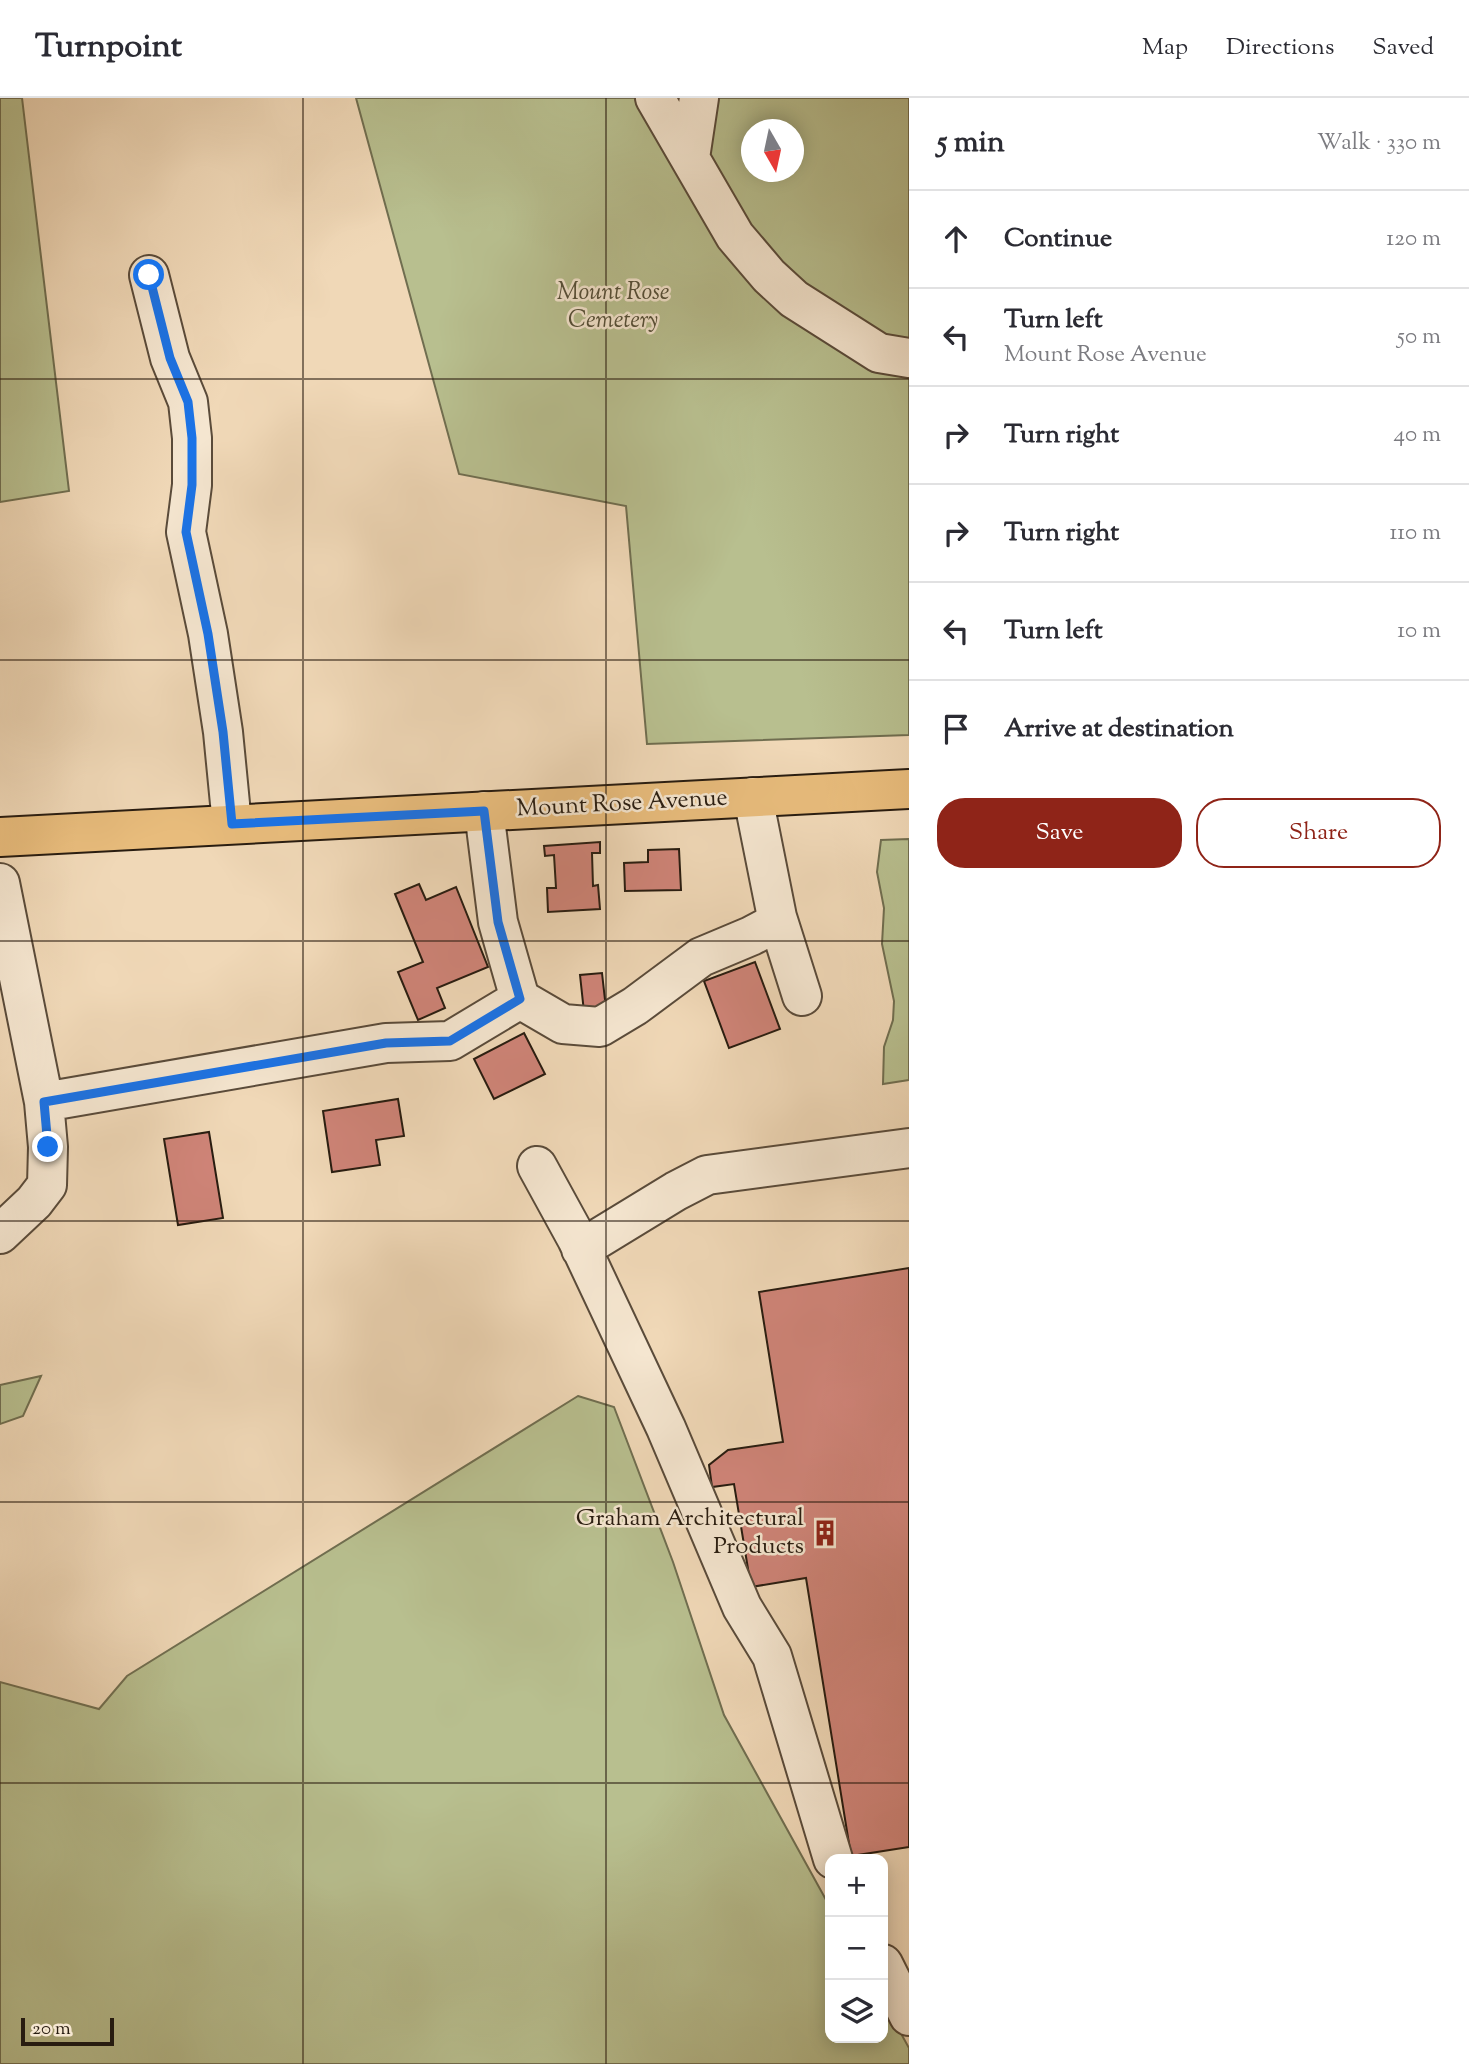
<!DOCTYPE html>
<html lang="en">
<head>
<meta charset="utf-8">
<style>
  :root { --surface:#fff; --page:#f2f2f3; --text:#2b2b33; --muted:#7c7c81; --line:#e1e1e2; --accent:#8f2418 }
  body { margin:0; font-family:"Sorts Mill Goudy",serif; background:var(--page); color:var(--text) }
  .controls { position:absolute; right:21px; bottom:21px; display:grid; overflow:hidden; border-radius:14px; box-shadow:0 4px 18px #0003 }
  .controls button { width:63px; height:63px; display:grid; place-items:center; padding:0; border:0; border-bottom:2px solid var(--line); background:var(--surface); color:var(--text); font:35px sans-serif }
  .compass { position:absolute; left:741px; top:21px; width:63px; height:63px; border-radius:50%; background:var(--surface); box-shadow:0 4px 18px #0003; rotate:171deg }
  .scale { position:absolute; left:21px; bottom:18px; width:93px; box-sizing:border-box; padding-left:7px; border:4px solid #281c10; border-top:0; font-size:19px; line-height:24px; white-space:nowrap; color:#281c10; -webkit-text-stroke:5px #f5e6d0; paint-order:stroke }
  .stop { position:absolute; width:21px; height:21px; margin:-16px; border:5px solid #1a73e8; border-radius:50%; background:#fff }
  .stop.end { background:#1a73e8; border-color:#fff; box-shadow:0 2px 7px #0008 }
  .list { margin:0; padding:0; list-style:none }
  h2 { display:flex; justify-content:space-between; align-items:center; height:91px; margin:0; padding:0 28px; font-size:30px }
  h2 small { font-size:23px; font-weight:400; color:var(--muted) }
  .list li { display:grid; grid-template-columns:46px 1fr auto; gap:21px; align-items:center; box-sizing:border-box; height:98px; padding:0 28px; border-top:2px solid var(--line) }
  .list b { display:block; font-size:26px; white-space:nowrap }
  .list p { margin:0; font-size:23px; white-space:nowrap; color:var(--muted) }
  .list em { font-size:23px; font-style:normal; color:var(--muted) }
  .actions { display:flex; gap:14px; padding:21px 28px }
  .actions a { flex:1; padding:16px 0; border:2px solid var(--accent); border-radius:28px; text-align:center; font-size:24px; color:var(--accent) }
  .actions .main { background:var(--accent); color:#fff }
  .icon { flex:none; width:38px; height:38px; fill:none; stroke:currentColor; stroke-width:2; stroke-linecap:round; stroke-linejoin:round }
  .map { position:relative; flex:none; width:909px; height:1966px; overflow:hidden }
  header { display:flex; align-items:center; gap:42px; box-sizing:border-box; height:98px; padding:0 35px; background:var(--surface); border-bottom:2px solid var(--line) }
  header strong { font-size:33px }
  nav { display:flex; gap:38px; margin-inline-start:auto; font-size:24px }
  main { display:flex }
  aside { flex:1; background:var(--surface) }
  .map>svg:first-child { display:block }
</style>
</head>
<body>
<header>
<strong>Turnpoint</strong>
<nav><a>Map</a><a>Directions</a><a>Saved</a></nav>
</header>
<main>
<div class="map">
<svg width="909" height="1966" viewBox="0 0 909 1966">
  <rect width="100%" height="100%" fill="#f0d8b7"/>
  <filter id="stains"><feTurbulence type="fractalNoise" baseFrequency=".00286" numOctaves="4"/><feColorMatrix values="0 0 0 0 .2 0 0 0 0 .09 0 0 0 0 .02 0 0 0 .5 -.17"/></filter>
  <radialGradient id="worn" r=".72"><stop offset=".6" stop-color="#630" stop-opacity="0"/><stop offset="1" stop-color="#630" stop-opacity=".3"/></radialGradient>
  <path fill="#b8bf8f" stroke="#706e50" stroke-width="2" fill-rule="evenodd" d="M0 0H22L69 393 0 404Z
    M356 0H909V637L647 646 626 408 459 376ZM752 32H794V74H752Z
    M909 741V982L883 986 884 949 893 922 894 903 882 846 884 810 877 774 881 742Z
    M41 1278 23 1318 0 1326V1287Z
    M578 1298 614 1309 673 1464 724 1617 830 1809V1940H883V1903L909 1950V1966H0V1584L99 1611 127 1578Z"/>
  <path fill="#cf8478" stroke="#281c10" stroke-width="2" d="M600 744V755H592L593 788 598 787 600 811 548 814 547 790H556L554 757 545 758 544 748Z
    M679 751 681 792 625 793 624 765 648 764V752Z
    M419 786 426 802 456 789 488 869 437 890 445 910 418 922 398 874 423 864 395 796Z
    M755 864 780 931 729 950 704 883Z
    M602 875 606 911 584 914 580 877Z
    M524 935 545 976 494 1001 474 961Z
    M398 1001 404 1038 376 1042 380 1067 332 1074 323 1013Z
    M209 1034 223 1120 178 1127 164 1041Z
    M909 1170V1749L851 1758 806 1480 751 1489 734 1386 712 1389 709 1367 728 1352 783 1344 759 1194Z"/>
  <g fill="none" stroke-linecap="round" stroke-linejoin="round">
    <g stroke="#5a4b3a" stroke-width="42">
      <path id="minor" d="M655 0 735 138 769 178 794 201 879 255 909 260
        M690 60 699 0
        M149 177 170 260 188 304 192 340V387L186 434 208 536 223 634 232 726
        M0 785 44 1004 386 945 450 943 520 901 498 824 484 713
        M777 819 802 898
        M520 901 563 926 600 929 635 908 701 859 751 838 768 829 777 819 753 699
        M537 1068 577 1141 666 1330 742 1509 772 1558 833 1761
        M0 1136 34 1104 47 1087 48 1049 44 1004
        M581 1151 676 1093 707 1077 909 1050
        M883 1866 909 1918"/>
    </g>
    <g stroke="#281c10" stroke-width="42">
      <path id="major" d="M0 739 909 691"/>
    </g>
    <use href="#minor" stroke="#f5e6d0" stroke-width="38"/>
    <use href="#major" stroke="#e8bc7c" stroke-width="38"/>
  </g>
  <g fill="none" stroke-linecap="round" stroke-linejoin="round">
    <path stroke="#1a73e8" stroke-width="9" d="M48 1049 44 1004 386 945 450 943 520 901 498 824 484 713 232 726 223 634 208 536 186 434 192 387V340L188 304 170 260 149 177"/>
  </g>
  <path fill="none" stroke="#281c10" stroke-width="2" stroke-opacity="0.55" d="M303 0V1966M606 0V1966M0 281H909M0 562H909M0 843H909M0 1123H909M0 1404H909M0 1685H909"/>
  <defs>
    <g id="building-bare" transform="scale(2.1)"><path d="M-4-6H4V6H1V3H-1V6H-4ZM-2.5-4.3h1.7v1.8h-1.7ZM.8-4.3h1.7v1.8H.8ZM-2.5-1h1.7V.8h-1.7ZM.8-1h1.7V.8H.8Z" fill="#8f2418" stroke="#f5e6d0" stroke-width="2.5" paint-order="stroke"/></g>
  </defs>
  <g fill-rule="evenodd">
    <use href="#building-bare" x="825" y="1435"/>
  </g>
  <g text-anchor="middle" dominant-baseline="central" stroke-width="5" stroke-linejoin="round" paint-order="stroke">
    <g font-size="24" font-style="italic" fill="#534d36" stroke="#f5e6d0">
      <text x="613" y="195">Mount Rose<tspan x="613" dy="28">Cemetery</tspan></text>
    </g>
    <g font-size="24" fill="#281c10" stroke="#f5e6d0">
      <text transform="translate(622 706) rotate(-3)">Mount Rose Avenue</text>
    </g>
    <g font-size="24" fill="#281c10" stroke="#f5e6d0" text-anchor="end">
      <text x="804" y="1421">Graham Architectural<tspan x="804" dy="28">Products</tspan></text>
    </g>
  </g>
  <rect width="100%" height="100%" filter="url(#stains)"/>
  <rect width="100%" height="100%" fill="url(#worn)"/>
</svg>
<div class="controls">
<button>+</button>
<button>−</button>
<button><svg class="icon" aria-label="layers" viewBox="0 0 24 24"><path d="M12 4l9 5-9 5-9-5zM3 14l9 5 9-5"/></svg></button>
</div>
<svg class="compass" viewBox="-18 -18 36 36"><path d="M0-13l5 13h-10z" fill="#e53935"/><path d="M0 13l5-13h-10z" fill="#7c7c81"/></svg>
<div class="scale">20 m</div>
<div class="stop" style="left:149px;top:177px"></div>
<div class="stop end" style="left:48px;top:1049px"></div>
</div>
<aside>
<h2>5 min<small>Walk · 330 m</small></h2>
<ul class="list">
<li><svg class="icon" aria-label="ahead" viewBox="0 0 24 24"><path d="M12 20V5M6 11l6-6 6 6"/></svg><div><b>Continue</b></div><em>120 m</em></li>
<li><svg class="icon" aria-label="left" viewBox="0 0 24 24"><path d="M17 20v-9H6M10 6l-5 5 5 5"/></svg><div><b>Turn left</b><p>Mount Rose Avenue</p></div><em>50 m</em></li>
<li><svg class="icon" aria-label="right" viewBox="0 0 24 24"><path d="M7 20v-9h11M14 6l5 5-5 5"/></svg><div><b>Turn right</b></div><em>40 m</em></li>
<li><svg class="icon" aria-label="right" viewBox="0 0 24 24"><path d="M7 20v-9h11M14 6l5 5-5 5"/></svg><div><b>Turn right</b></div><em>110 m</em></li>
<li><svg class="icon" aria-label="left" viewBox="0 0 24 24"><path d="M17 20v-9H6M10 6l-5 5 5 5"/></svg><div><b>Turn left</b></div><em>10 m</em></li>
<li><svg class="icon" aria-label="arrive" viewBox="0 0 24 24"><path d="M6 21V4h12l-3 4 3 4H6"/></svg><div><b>Arrive at destination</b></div></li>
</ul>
<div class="actions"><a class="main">Save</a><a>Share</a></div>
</aside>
</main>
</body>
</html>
